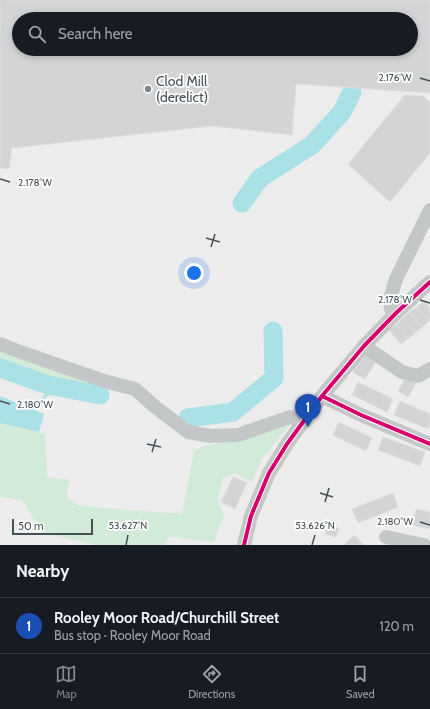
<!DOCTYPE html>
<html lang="en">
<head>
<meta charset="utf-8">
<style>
  :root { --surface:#171b24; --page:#20242c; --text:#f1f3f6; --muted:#9ea1a6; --line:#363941; --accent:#80878b }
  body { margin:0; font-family:Cabin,sans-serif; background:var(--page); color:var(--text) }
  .scale { position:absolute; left:12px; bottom:10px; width:81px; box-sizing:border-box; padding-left:4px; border:2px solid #465157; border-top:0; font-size:11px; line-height:14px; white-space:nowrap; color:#465157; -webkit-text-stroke:3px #fff; paint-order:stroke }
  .you { position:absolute; left:194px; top:273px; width:14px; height:14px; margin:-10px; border:3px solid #fff; border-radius:50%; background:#1a73e8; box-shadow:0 0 0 6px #1a73e833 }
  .badge { display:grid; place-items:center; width:26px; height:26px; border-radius:50%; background:var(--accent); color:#fff; font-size:13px; font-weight:700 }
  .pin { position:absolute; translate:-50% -33px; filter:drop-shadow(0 1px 2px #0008) }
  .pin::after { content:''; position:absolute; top:21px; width:14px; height:12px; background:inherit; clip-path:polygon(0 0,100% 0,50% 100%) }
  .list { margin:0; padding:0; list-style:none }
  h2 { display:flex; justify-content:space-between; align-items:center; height:52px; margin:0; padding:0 16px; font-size:17px }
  h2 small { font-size:13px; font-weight:400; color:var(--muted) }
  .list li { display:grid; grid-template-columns:26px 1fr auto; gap:12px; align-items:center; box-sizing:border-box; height:56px; padding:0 16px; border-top:1px solid var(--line) }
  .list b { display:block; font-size:15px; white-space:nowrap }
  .list p { margin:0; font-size:13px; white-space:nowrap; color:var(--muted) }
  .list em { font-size:13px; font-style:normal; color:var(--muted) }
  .icon { flex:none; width:22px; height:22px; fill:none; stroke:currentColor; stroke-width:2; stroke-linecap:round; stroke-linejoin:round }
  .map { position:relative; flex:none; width:430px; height:545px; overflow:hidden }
  .search { position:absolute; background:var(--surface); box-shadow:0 2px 6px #0003; left:12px; right:12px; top:12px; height:44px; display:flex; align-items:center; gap:10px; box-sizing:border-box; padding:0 14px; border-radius:22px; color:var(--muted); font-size:15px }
  .sheet { height:108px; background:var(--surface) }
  nav { display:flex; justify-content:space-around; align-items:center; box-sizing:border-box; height:56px; border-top:1px solid var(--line); background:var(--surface); font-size:11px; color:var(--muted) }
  nav a { display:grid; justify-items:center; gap:2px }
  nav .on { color:var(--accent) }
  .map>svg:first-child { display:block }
</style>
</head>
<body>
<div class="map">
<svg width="430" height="545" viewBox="0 0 430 545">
  <rect width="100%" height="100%" fill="#edecec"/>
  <path fill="#d2ead8" d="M0 350 103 386 101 393 51 380 0 360Z
    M0 423 45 434 47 477 69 480 67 497 79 506 182 514 194 451 206 445 239 441 282 425H290L261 460 252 482 235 473 223 479 217 500 224 514 214 542 168 537 165 545H97L43 533 22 500 0 497Z"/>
  <path fill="#aae1e6" d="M0 396 44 414 39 432 0 423Z"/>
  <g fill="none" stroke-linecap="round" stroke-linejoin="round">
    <path stroke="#aae1e6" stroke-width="3" d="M33 409 55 386"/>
    <path stroke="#aae1e6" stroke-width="19" d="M242 203 260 178 312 145 342 112 352 92
      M0 368 48 385 100 395
      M188 418 233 412 274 378 273 331"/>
  </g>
  <path fill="#d3d4d5" stroke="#dededf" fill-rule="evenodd" d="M0 0H430V93L296 84 292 135 256 131 212 126 12 148 9 169 0 168ZM19 19H411V49H19Z
    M405 95 423 96 430 103V153L390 202 348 164Z
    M424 301 430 308V320L429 321 417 307Z
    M417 307 429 321 422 327 410 312Z
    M410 312 422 327 415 333 403 318Z
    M403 318 415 333 408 339 396 324Z
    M396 324 408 339 401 344 389 330Z
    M366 352 377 360 365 379 353 372Z
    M406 377 416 383 408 397 398 391Z
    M358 382 393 399 387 412 352 395Z
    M400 401 430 414V424L428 429 394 415Z
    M339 422 372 438 366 451 333 435Z
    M383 437 425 452 420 466 378 450Z
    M233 477 247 483 235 509 221 502Z
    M393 493 398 507 358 523 352 509Z
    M416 509 430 512V529L412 525Z
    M327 525 339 528 336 537 325 534Z
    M354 535 364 545H344Z"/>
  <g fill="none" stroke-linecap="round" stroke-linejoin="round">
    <path stroke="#c4c7c8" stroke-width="14" d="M396 313 391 309 390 299 396 279 430 210
      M0 344 15 350 104 381 135 389 154 406 188 432 210 436 238 435 290 417 304 421
      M364 346 402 372 418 376 430 369
      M322 396 361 415 430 444
      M386 537 424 545
      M244 545 251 516 269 473 287 444 322 396 364 346 396 313 430 282"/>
    <g stroke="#fff" stroke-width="6">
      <path id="cycleway" d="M322 396 361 415 430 444
        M244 545 251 516 269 473 287 444 322 396 364 346 396 313 430 282"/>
    </g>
    <use href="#cycleway" stroke="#d6006c" stroke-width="4"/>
  </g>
  <path fill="none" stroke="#465157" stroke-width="1.5" d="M420 78 430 81M0 179 10 182M206 238 220 242M211 247 215 234M420 300 430 303M0 401 10 404M147 444 161 447M152 452 156 439M320 493 333 497M325 502 329 488M420 522 430 525M126 545 128 535M312 545 315 535"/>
  <circle fill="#80878b" stroke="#fff" stroke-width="1.5" cx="148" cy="89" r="4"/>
  <g text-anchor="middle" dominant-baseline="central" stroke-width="3.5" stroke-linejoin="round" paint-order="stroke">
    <g font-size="14" fill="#465157" stroke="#fff" text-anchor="start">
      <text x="156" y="81">Clod Mill<tspan x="156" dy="16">(derelict)</tspan></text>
    </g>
  </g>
  <g font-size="10" text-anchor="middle" fill="#465157" stroke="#fff" stroke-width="3.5" stroke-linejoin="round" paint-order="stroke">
    <text x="395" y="81">2.176°W</text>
    <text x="35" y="186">2.178°W</text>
    <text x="395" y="303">2.178°W</text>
    <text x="35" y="408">2.180°W</text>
    <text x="395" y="525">2.180°W</text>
    <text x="128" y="529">53.627°N</text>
    <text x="315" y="529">53.626°N</text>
  </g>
</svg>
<div class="scale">50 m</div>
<div class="you"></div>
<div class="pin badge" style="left:308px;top:427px;background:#1a4fb4">1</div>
<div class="search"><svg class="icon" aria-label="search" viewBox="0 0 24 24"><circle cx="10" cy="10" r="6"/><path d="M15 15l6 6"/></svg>Search here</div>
</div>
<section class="sheet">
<h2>Nearby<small></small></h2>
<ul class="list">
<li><span class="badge" style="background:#1a4fb4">1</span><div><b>Rooley Moor Road/Churchill Street</b><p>Bus stop · Rooley Moor Road</p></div><em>120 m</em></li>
</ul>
</section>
<nav>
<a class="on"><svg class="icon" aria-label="map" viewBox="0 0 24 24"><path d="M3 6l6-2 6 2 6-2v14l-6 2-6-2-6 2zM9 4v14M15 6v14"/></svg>Map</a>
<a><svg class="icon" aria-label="directions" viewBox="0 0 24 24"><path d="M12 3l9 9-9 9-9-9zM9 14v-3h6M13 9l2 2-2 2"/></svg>Directions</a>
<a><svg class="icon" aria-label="saved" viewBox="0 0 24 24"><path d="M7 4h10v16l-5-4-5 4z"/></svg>Saved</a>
</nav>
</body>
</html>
